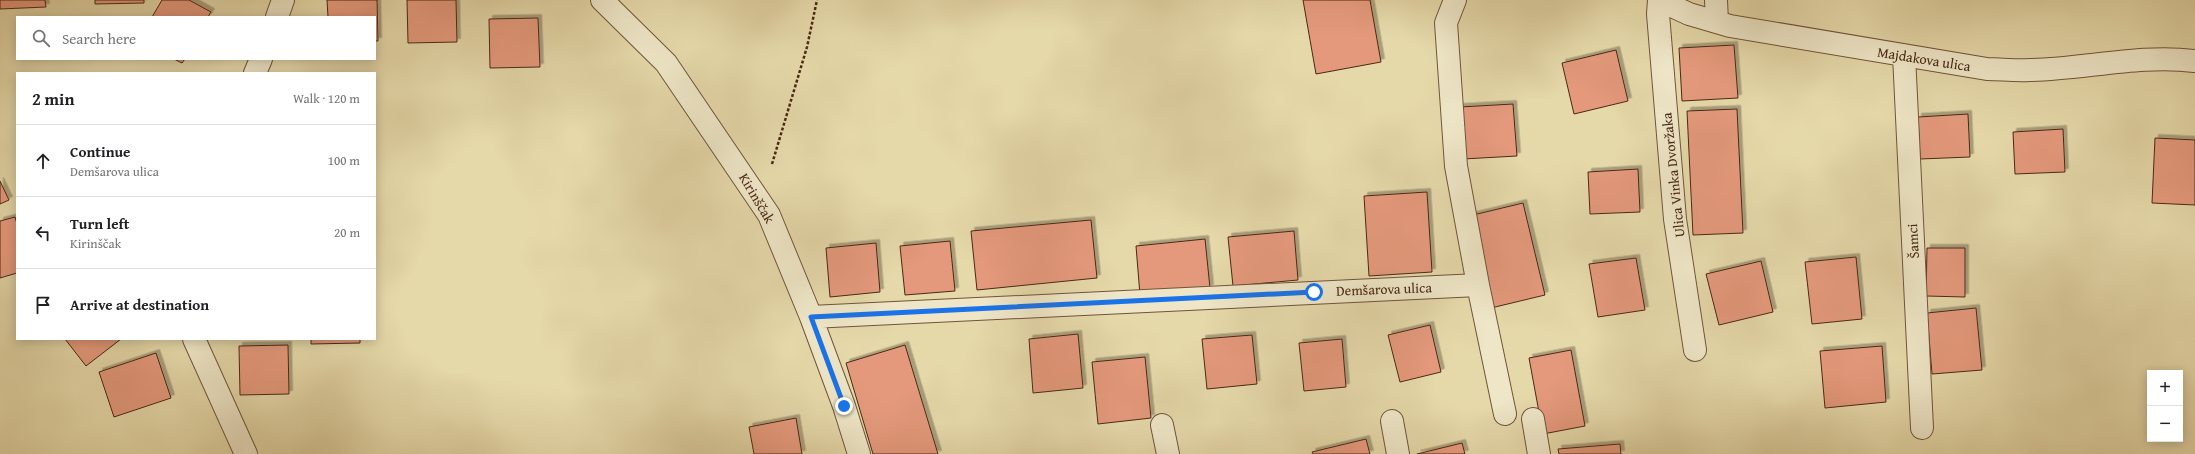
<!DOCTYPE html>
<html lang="en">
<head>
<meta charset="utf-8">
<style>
  :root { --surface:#fff; --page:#f6f6f6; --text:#202124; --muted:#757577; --line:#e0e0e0 }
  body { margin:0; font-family:"Gentium Book Plus",serif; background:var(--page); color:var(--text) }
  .controls { position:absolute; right:12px; bottom:12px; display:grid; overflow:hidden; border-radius:0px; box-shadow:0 2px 10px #0003 }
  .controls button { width:36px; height:36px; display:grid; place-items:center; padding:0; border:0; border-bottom:1px solid var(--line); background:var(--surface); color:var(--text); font:20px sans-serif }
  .stop { position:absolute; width:12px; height:12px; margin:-9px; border:3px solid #1a73e8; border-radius:50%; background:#fff }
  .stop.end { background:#1a73e8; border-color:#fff; box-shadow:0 1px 4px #0008 }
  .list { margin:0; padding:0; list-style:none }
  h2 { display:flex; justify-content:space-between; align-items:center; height:52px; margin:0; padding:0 16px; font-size:17px }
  h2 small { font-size:13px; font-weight:400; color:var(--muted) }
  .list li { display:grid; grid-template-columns:26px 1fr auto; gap:12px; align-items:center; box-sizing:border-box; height:72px; padding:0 16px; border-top:1px solid var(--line) }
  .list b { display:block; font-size:15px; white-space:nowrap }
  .list p { margin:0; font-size:13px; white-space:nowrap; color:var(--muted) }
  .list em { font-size:13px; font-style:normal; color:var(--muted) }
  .icon { flex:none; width:22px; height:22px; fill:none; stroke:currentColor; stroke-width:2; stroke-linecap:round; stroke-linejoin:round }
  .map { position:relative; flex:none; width:2195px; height:454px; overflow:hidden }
  .search { position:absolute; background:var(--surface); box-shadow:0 2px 10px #0003; left:16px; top:16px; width:360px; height:44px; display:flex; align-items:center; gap:10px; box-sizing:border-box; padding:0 14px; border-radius:0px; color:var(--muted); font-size:15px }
  .panel { position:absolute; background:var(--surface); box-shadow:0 2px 10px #0003; left:16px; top:72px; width:360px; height:268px; border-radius:0px }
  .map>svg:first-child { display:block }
</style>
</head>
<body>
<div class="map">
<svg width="2195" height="454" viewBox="0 0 2195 454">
  <defs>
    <filter id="shadow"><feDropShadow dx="3.5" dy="-3.5" stdDeviation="0" flood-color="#0004"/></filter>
  </defs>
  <rect width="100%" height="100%" fill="#e5d8a9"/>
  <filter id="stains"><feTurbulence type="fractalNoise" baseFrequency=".005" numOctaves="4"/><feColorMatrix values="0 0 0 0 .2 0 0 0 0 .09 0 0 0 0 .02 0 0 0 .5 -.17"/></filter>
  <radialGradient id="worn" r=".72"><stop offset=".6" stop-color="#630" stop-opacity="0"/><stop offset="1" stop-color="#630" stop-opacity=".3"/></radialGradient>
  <path fill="#e4997b" stroke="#4a2815" filter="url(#shadow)" d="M0 0H45L46 7 0 9Z
    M95 0H144V3L95 4Z
    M162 0H189L211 12 208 17H152Z
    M327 0H377L378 41H375V17H328Z
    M407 0H456L457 42 408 43Z
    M1303 0H1370L1381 62 1316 74Z
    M538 18 540 67 490 68 489 19Z
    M1734 45 1738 98 1682 101 1679 48Z
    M1616 50 1628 101 1574 114 1562 63Z
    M174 59H185L182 63Z
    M1513 104 1517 156 1463 159 1460 107Z
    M1737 109 1743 233 1693 235 1687 111Z
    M1968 114 1970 157 1920 159 1918 117Z
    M2063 129 2065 172 2015 174 2013 132Z
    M2155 138 2195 140V205L2152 203Z
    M1638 169 1640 212 1590 214 1588 172Z
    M0 181 9 200 0 204Z
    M1427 192 1432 272 1369 276 1364 196Z
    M1523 203 1545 295 1491 308 1469 216Z
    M15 217 17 224V273L0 278V221Z
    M1091 220 1097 278 977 290 971 231Z
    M1294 231 1298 280 1233 286 1228 237Z
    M1205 239 1210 288 1140 295 1136 246Z
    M950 241 955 291 905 295 900 246Z
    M876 243 880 292 830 297 826 248Z
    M1927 248H1965V297L1926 296Z
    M1856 257 1862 319 1812 324 1805 262Z
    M1636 258 1645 310 1598 317 1589 264Z
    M1761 261 1773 312 1719 325 1706 274Z
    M1976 308 1982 370 1932 374 1927 313Z
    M1430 325 1441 372 1400 382 1388 335Z
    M1078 334 1083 388 1033 393 1029 339Z
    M1252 335 1257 384 1207 389 1202 339Z
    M65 339H121L86 366Z
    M311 339H360V343L311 344Z
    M1342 339 1346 387 1304 391 1299 343Z
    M288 345 289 394 240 395 239 346Z
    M905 345 938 454H873L846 363Z
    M1882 346 1886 402 1825 408 1820 351Z
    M1571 350 1585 426 1543 434 1529 358Z
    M156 353 171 398 114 417 99 372Z
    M1145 357 1151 418 1098 424 1092 362Z
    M796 418 802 454H754L749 427Z
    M1366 439 1370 454H1313L1312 452Z
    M1462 443 1465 454H1417Z
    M1620 444 1621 454H1559L1558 449Z"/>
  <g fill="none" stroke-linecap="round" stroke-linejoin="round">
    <g stroke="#71543a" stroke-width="24">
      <path id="street" d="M602 0 666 63 769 215 811 317 844 406 859 454
        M1455 0 1446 23 1456 166 1478 285 1505 414
        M1659 0 1689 14 1730 26 1987 69C2001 69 2015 71 2030 70 2085 69 2140 54 2195 61
        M1659 0 1658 14 1675 219 1695 350
        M1716 0 1717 22
        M277 17 283 0
        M1904 55 1922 428
        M255 73 261 59
        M811 317 1478 285
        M194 339 246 454
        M1533 419 1539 454
        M1392 421 1398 454
        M1162 425 1168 454"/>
    </g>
    <path stroke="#4a2815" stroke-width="2.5" stroke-dasharray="3 2" stroke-linecap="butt" d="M772 164 807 47 817 0"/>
    <use href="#street" stroke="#eee6c7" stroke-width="22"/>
  </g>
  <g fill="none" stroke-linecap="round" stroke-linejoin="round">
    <path stroke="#1a73e8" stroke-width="5" d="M844 406 811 317 1314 292"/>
  </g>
  <g text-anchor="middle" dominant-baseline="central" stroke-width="3" stroke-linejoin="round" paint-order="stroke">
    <g font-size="14" fill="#4a2815" stroke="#eee6c7">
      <text transform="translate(1924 59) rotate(9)">Majdakova ulica</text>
      <text transform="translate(1673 175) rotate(-96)">Ulica Vinka Dvoržaka</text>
      <text transform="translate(757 198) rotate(59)">Kirinščak</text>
      <text transform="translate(1913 241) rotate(-93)">Šamci</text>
      <text transform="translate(1384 289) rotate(-2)">Demšarova ulica</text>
    </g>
  </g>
  <rect width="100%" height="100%" filter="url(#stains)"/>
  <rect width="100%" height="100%" fill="url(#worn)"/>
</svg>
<div class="controls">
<button>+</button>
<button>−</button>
</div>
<div class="stop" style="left:1314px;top:292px"></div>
<div class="stop end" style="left:844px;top:406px"></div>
<div class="search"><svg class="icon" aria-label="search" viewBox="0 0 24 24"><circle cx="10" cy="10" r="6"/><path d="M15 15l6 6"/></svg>Search here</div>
<section class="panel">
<h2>2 min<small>Walk · 120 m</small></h2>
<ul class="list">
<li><svg class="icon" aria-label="ahead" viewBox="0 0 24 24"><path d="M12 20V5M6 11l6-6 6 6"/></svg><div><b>Continue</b><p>Demšarova ulica</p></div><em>100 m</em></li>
<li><svg class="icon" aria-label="left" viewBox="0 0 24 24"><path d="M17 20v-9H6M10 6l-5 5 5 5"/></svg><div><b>Turn left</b><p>Kirinščak</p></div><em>20 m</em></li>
<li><svg class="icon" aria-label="arrive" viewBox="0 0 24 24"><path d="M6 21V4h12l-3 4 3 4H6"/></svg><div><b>Arrive at destination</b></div></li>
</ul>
</section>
</div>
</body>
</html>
